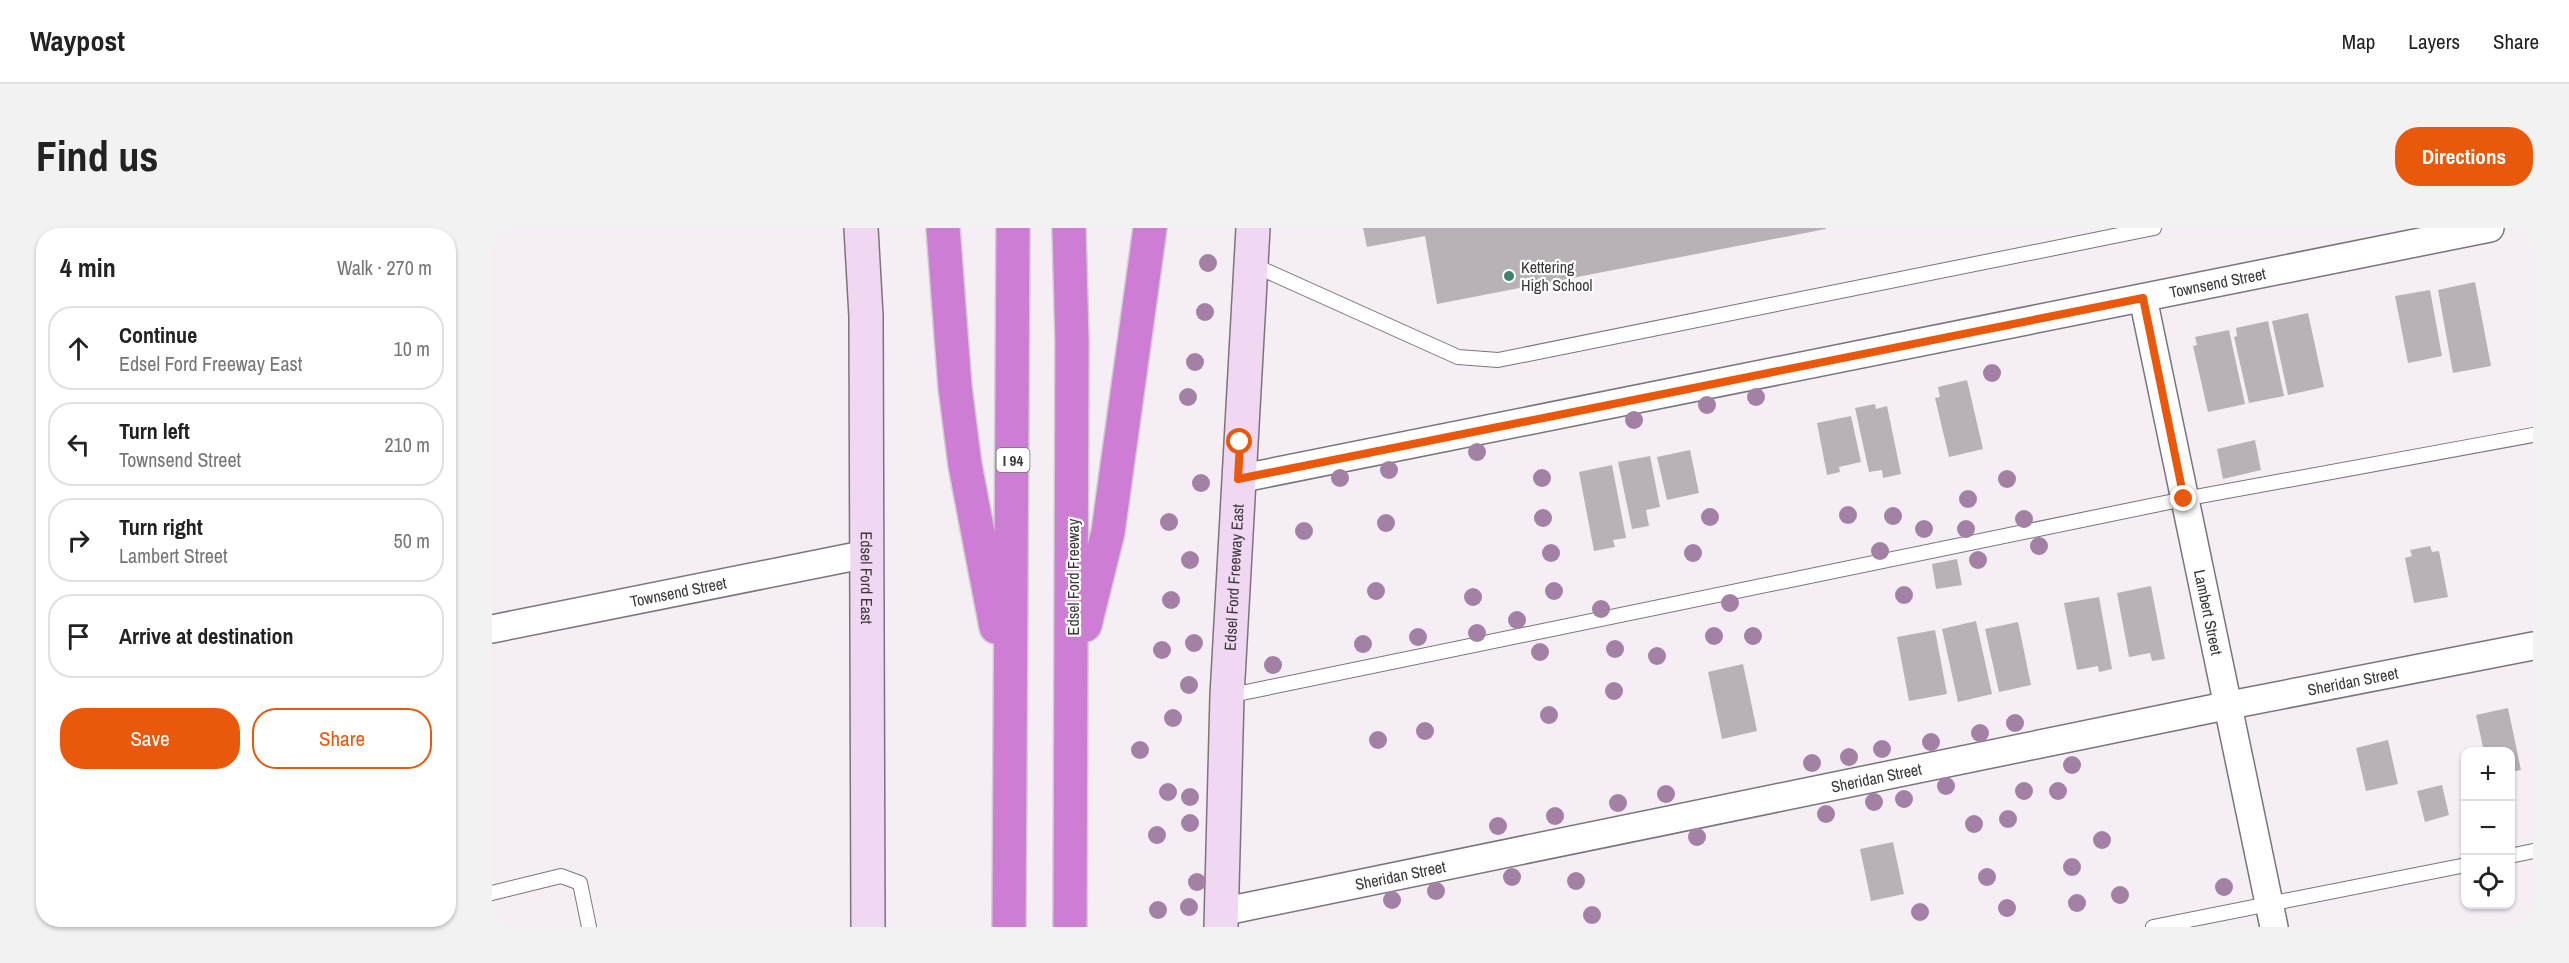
<!DOCTYPE html>
<html lang="en">
<head>
<meta charset="utf-8">
<style>
  :root { --surface:#fff; --page:#f2f2f2; --text:#222; --muted:#767676; --line:#e0e0e0; --accent:#ea580c }
  body { margin:0; font-family:"Archivo Narrow",sans-serif; background:var(--page); color:var(--text) }
  .controls { position:absolute; right:18px; bottom:18px; display:grid; overflow:hidden; border-radius:12px; box-shadow:0 2px 4px #0004 }
  .controls button { width:54px; height:54px; display:grid; place-items:center; padding:0; border:0; border-bottom:2px solid var(--line); background:var(--surface); color:var(--text); font:30px sans-serif }
  .stop { position:absolute; width:18px; height:18px; margin:-14px; border:4px solid #ea580c; border-radius:50%; background:#fff }
  .stop.end { background:#ea580c; border-color:#fff; box-shadow:0 2px 6px #0008 }
  .list { margin:0; padding:0; list-style:none }
  h2 { display:flex; justify-content:space-between; align-items:center; height:78px; margin:0; padding:0 24px; font-size:26px }
  h2 small { font-size:20px; font-weight:400; color:var(--muted) }
  .list li { display:grid; grid-template-columns:39px 1fr auto; gap:18px; align-items:center; box-sizing:border-box; height:84px; margin:0 12px 12px; padding:0 12px; border:2px solid var(--line); border-radius:24px }
  .list b { display:block; font-size:22px; white-space:nowrap }
  .list p { margin:0; font-size:20px; white-space:nowrap; color:var(--muted) }
  .list em { font-size:20px; font-style:normal; color:var(--muted) }
  .actions { display:flex; gap:12px; padding:18px 24px }
  .actions a { flex:1; padding:14px 0; border:2px solid var(--accent); border-radius:24px; text-align:center; font-size:21px; color:var(--accent) }
  .actions .main { background:var(--accent); color:#fff }
  .icon { flex:none; width:33px; height:33px; fill:none; stroke:currentColor; stroke-width:2; stroke-linecap:round; stroke-linejoin:round }
  .map { position:relative; flex:none; width:2041px; height:699px; overflow:hidden; border-radius:24px }
  header { display:flex; align-items:center; gap:36px; box-sizing:border-box; height:84px; padding:0 30px; background:var(--surface); border-bottom:2px solid var(--line) }
  header strong { font-size:28px }
  nav { display:flex; gap:33px; margin-inline-start:auto; font-size:21px }
  .intro { display:flex; align-items:center; justify-content:space-between; box-sizing:border-box; height:144px; padding:0 36px }
  h1 { margin:0; font-size:42px }
  .button { padding:15px 27px; border-radius:24px; background:var(--accent); color:#fff; font-size:21px; font-weight:700 }
  main { display:flex; gap:36px; padding:0 36px }
  aside { flex:1; background:var(--surface); border-radius:24px; box-shadow:0 2px 4px #0004 }
  .map>svg:first-child { display:block }
</style>
</head>
<body>
<header>
<strong>Waypost</strong>
<nav><a>Map</a><a>Layers</a><a>Share</a></nav>
</header>
<div class="intro"><h1>Find us</h1><a class="button">Directions</a></div>
<main>
<aside>
<h2>4 min<small>Walk · 270 m</small></h2>
<ul class="list">
<li><svg class="icon" aria-label="ahead" viewBox="0 0 24 24"><path d="M12 20V5M6 11l6-6 6 6"/></svg><div><b>Continue</b><p>Edsel Ford Freeway East</p></div><em>10 m</em></li>
<li><svg class="icon" aria-label="left" viewBox="0 0 24 24"><path d="M17 20v-9H6M10 6l-5 5 5 5"/></svg><div><b>Turn left</b><p>Townsend Street</p></div><em>210 m</em></li>
<li><svg class="icon" aria-label="right" viewBox="0 0 24 24"><path d="M7 20v-9h11M14 6l5 5-5 5"/></svg><div><b>Turn right</b><p>Lambert Street</p></div><em>50 m</em></li>
<li><svg class="icon" aria-label="arrive" viewBox="0 0 24 24"><path d="M6 21V4h12l-3 4 3 4H6"/></svg><div><b>Arrive at destination</b></div></li>
</ul>
<div class="actions"><a class="main">Save</a><a>Share</a></div>
</aside>
<div class="map">
<svg width="2041" height="699" viewBox="0 0 2041 699">
  <rect width="100%" height="100%" fill="#f5eff5"/>
  <path fill="#b8b2b8" d="M871 0H1334V1L945 76 933 8 875 19Z
    M1983 54 1999 138 1961 145 1946 62Z
    M1938 62 1950 128 1916 135 1903 68Z
    M1816 85 1832 159 1796 167 1780 93Z
    M1776 93 1792 168 1757 175 1742 109 1745 108 1744 100Z
    M1737 102 1753 176 1716 184 1701 118 1705 117 1703 109Z
    M1475 152 1491 221 1457 229 1443 170 1448 169 1446 159Z
    M1383 176 1384 181 1395 178 1409 246 1391 250 1390 242 1377 244 1363 180Z
    M1359 188 1369 234 1347 239 1348 244 1335 247 1325 195Z
    M1763 212 1769 242 1731 251 1725 221Z
    M1198 222 1207 265 1175 272 1165 229Z
    M1158 228 1168 279 1154 282 1157 298 1140 301 1126 234Z
    M1120 237 1134 310 1121 312 1123 319 1102 323 1087 244Z
    M1938 318 1940 324 1947 323 1956 369 1922 375 1913 330 1920 328 1918 322Z
    M1465 331 1470 357 1444 361 1440 336Z
    M1659 358 1673 431 1660 433 1658 425 1637 429 1625 365Z
    M1607 369 1620 441 1607 444 1606 438 1585 442 1572 375Z
    M1484 393 1500 466 1466 474 1450 401Z
    M1526 394 1539 457 1507 464 1493 401Z
    M1443 402 1455 466 1417 473 1405 409Z
    M1251 436 1265 503 1230 511 1216 444Z
    M2016 480 2029 542 2018 544V524H1992L1984 487Z
    M1896 512 1906 556 1874 563 1864 520Z
    M1950 557 1957 587 1933 594 1925 563Z
    M1401 614 1412 666 1379 673 1368 621Z"/>
  <g fill="none" stroke-linecap="round" stroke-linejoin="round">
    <g stroke="#7a757a" stroke-width="16">
      <path id="lane" d="M759 36 966 129 1006 132 1662 0
        M735 468 1692 271 2041 207
        M2018 628 2041 623
        M0 665 69 648 88 655 97 699
        M1661 699 1974 637"/>
    </g>
    <g stroke="#7a757a" stroke-width="30">
      <g id="street">
        <path id="s1" d="M1651 70 1782 699"/>
        <path id="s2" d="M746 251 1998 0"/>
        <path id="s3" d="M0 401 375 326"/>
        <path id="s4" d="M729 684 1738 477 2041 418"/>
      </g>
    </g>
    <g stroke="#7a757a" stroke-width="36">
      <g id="secondary">
        <path id="s5" d="M369 0 374 88 376 699"/>
        <path id="s6" d="M729 699 735 468 761 0"/>
      </g>
    </g>
    <g stroke="#d0cfd0" stroke-width="36">
      <path id="highway" d="M451 0 463 159 473 237 504 399
        M577 0 580 113 578 699
        M593 397 616 304 658 0
        M517 699 521 0"/>
    </g>
    <use href="#lane" stroke="#fff" stroke-width="14"/>
    <use href="#street" stroke="#fff" stroke-width="27"/>
    <use href="#secondary" stroke="#f0d8f2" stroke-width="33"/>
    <use href="#highway" stroke="#cd7dd3" stroke-width="33"/>
  </g>
  <g fill="#a381a5">
    <circle cx="716" cy="35" r="9"/>
    <circle cx="713" cy="84" r="9"/>
    <circle cx="703" cy="134" r="9"/>
    <circle cx="1500" cy="145" r="9"/>
    <circle cx="696" cy="169" r="9"/>
    <circle cx="1264" cy="169" r="9"/>
    <circle cx="1215" cy="177" r="9"/>
    <circle cx="1142" cy="192" r="9"/>
    <circle cx="985" cy="224" r="9"/>
    <circle cx="897" cy="242" r="9"/>
    <circle cx="848" cy="250" r="9"/>
    <circle cx="1050" cy="250" r="9"/>
    <circle cx="1515" cy="251" r="9"/>
    <circle cx="709" cy="255" r="9"/>
    <circle cx="1476" cy="271" r="9"/>
    <circle cx="1356" cy="287" r="9"/>
    <circle cx="1401" cy="288" r="9"/>
    <circle cx="1218" cy="289" r="9"/>
    <circle cx="1051" cy="290" r="9"/>
    <circle cx="1532" cy="291" r="9"/>
    <circle cx="677" cy="294" r="9"/>
    <circle cx="894" cy="295" r="9"/>
    <circle cx="1432" cy="301" r="9"/>
    <circle cx="1474" cy="301" r="9"/>
    <circle cx="812" cy="303" r="9"/>
    <circle cx="1547" cy="318" r="9"/>
    <circle cx="1388" cy="323" r="9"/>
    <circle cx="1059" cy="325" r="9"/>
    <circle cx="1201" cy="325" r="9"/>
    <circle cx="698" cy="332" r="9"/>
    <circle cx="1486" cy="332" r="9"/>
    <circle cx="884" cy="363" r="9"/>
    <circle cx="1062" cy="363" r="9"/>
    <circle cx="1412" cy="367" r="9"/>
    <circle cx="981" cy="369" r="9"/>
    <circle cx="679" cy="372" r="9"/>
    <circle cx="1238" cy="375" r="9"/>
    <circle cx="1109" cy="381" r="9"/>
    <circle cx="1025" cy="392" r="9"/>
    <circle cx="985" cy="405" r="9"/>
    <circle cx="1222" cy="408" r="9"/>
    <circle cx="1261" cy="408" r="9"/>
    <circle cx="926" cy="409" r="9"/>
    <circle cx="702" cy="415" r="9"/>
    <circle cx="871" cy="416" r="9"/>
    <circle cx="1123" cy="421" r="9"/>
    <circle cx="670" cy="422" r="9"/>
    <circle cx="1048" cy="424" r="9"/>
    <circle cx="1165" cy="428" r="9"/>
    <circle cx="781" cy="437" r="9"/>
    <circle cx="697" cy="457" r="9"/>
    <circle cx="1122" cy="463" r="9"/>
    <circle cx="1057" cy="487" r="9"/>
    <circle cx="681" cy="490" r="9"/>
    <circle cx="1523" cy="495" r="9"/>
    <circle cx="933" cy="503" r="9"/>
    <circle cx="1488" cy="505" r="9"/>
    <circle cx="886" cy="512" r="9"/>
    <circle cx="1439" cy="514" r="9"/>
    <circle cx="1390" cy="521" r="9"/>
    <circle cx="648" cy="522" r="9"/>
    <circle cx="1357" cy="529" r="9"/>
    <circle cx="1320" cy="535" r="9"/>
    <circle cx="1580" cy="537" r="9"/>
    <circle cx="1454" cy="558" r="9"/>
    <circle cx="1532" cy="563" r="9"/>
    <circle cx="1566" cy="563" r="9"/>
    <circle cx="676" cy="564" r="9"/>
    <circle cx="1174" cy="566" r="9"/>
    <circle cx="698" cy="569" r="9"/>
    <circle cx="1412" cy="571" r="9"/>
    <circle cx="1382" cy="574" r="9"/>
    <circle cx="1126" cy="575" r="9"/>
    <circle cx="1334" cy="586" r="9"/>
    <circle cx="1063" cy="588" r="9"/>
    <circle cx="1516" cy="591" r="9"/>
    <circle cx="698" cy="595" r="9"/>
    <circle cx="1482" cy="596" r="9"/>
    <circle cx="1006" cy="598" r="9"/>
    <circle cx="665" cy="607" r="9"/>
    <circle cx="1205" cy="609" r="9"/>
    <circle cx="1610" cy="612" r="9"/>
    <circle cx="1580" cy="639" r="9"/>
    <circle cx="1020" cy="649" r="9"/>
    <circle cx="1495" cy="649" r="9"/>
    <circle cx="1084" cy="653" r="9"/>
    <circle cx="705" cy="654" r="9"/>
    <circle cx="1732" cy="659" r="9"/>
    <circle cx="944" cy="663" r="9"/>
    <circle cx="1628" cy="667" r="9"/>
    <circle cx="900" cy="672" r="9"/>
    <circle cx="1585" cy="675" r="9"/>
    <circle cx="697" cy="679" r="9"/>
    <circle cx="1515" cy="680" r="9"/>
    <circle cx="666" cy="682" r="9"/>
    <circle cx="1428" cy="684" r="9"/>
    <circle cx="1100" cy="687" r="9"/>
  </g>
  <g fill="none" stroke-linecap="round" stroke-linejoin="round">
    <path stroke="#ea580c" stroke-width="8" d="M748 214 746 251 1651 70 1692 271"/>
  </g>
  <circle fill="#3f806f" stroke="#fff" stroke-width="2" cx="1017" cy="48" r="6"/>
  <g text-anchor="middle" dominant-baseline="central" stroke-width="4.5" stroke-linejoin="round" paint-order="stroke">
    <rect fill="#fff" stroke="#757475" stroke-width="1.5" x="504.5" y="220" width="33" height="24" rx="4.5"/>
    <g font-size="15" font-weight="bold" fill="#3a383a">
      <text x="521" y="232">I 94</text>
    </g>
    <g font-size="16" fill="#3a383a" stroke="#fff" text-anchor="start">
      <text x="1029" y="39">Kettering<tspan x="1029" dy="18">High School</tspan></text>
    </g>
    <g font-size="16" fill="#3a383a" stroke="#fff">
      <text stroke="none"><textPath href="#s2" startOffset="999">Townsend Street</textPath></text>
      <text stroke="none"><textPath href="#s5" startOffset="350">Edsel Ford East</textPath></text>
      <text transform="translate(581 349) rotate(-90)">Edsel Ford Freeway</text>
      <text stroke="none"><textPath href="#s6" startOffset="350">Edsel Ford Freeway East</textPath></text>
      <text stroke="none"><textPath href="#s3" startOffset="190">Townsend Street</textPath></text>
      <text stroke="none"><textPath href="#s1" startOffset="321">Lambert Street</textPath></text>
      <text stroke="none"><textPath href="#s4" startOffset="1155">Sheridan Street</textPath></text>
      <text stroke="none"><textPath href="#s4" startOffset="669">Sheridan Street</textPath></text>
      <text stroke="none"><textPath href="#s4" startOffset="183">Sheridan Street</textPath></text>
    </g>
  </g>
</svg>
<div class="controls">
<button>+</button>
<button>−</button>
<button><svg class="icon" aria-label="locate" viewBox="0 0 24 24"><circle cx="12" cy="12" r="6"/><path d="M12 2v4M12 18v4M2 12h4M18 12h4"/></svg></button>
</div>
<div class="stop" style="left:748px;top:214px"></div>
<div class="stop end" style="left:1692px;top:271px"></div>
</div>
</main>
</body>
</html>
